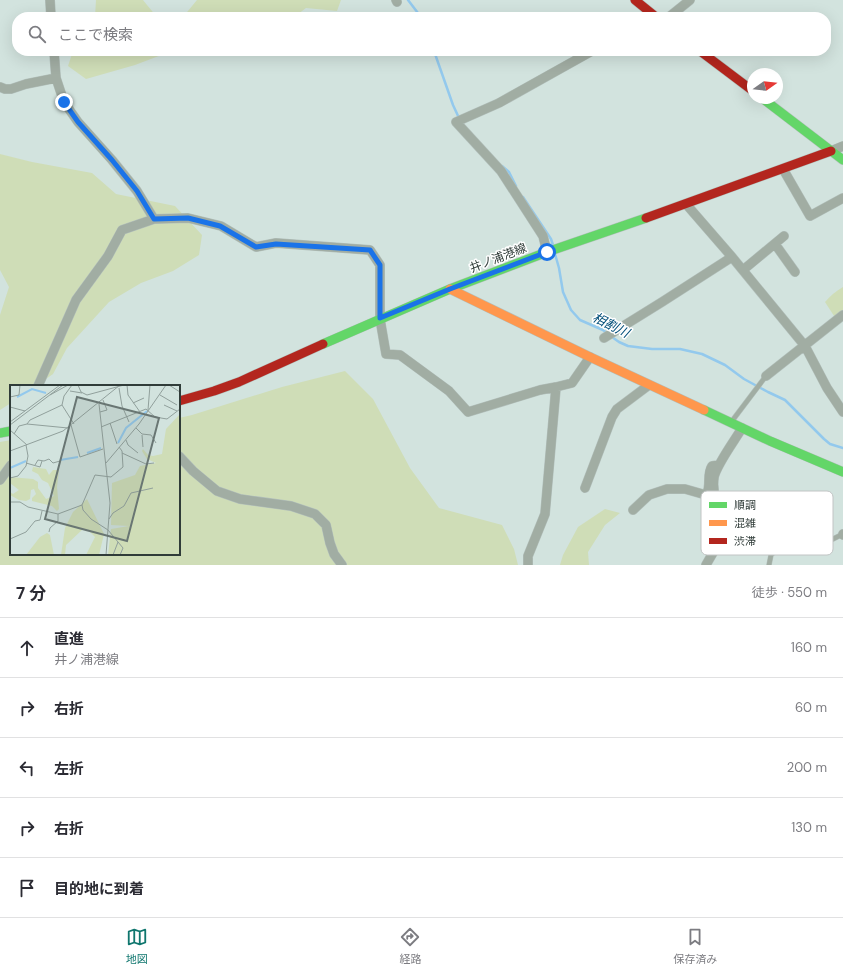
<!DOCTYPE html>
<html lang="ja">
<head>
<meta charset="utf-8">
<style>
  :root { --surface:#fff; --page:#f7f7f7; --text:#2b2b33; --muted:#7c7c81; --line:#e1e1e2; --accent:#0f766e }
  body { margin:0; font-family:"DM Sans","Noto Sans JP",sans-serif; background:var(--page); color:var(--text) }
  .compass { position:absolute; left:747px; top:68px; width:36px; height:36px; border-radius:50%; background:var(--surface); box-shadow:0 4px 16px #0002; rotate:75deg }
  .stop { position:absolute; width:12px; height:12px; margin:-9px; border:3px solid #1a73e8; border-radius:50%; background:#fff }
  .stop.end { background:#1a73e8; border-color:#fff; box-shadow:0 1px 4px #0008 }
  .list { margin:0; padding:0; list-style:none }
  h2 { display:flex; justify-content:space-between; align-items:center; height:52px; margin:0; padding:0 16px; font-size:17px }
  h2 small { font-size:13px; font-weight:400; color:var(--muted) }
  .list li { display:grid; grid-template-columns:26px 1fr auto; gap:12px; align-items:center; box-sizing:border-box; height:60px; padding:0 16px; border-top:1px solid var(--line) }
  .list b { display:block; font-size:15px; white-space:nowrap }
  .list p { margin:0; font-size:13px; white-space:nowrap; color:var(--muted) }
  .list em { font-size:13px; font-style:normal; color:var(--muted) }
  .icon { flex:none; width:22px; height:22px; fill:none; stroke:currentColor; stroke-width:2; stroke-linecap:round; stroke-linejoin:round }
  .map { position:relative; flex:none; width:843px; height:565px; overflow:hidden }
  .search { position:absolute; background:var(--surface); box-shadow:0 4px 16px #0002; left:12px; right:12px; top:12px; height:44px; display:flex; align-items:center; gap:10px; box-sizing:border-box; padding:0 14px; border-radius:16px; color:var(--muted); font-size:15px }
  .sheet { height:352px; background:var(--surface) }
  nav { display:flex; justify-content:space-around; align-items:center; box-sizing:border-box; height:56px; border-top:1px solid var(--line); background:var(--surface); font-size:11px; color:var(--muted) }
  nav a { display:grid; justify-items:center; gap:2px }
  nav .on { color:var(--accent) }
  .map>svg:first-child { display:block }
</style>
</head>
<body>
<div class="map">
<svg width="843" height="565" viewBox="0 0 843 565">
  <rect width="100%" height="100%" fill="#d2e3de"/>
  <path fill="#cfddb7" d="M96 0H143L147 5 157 17H95Z
    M197 0H341L337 11 306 8 294 17H183Z
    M73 51H172L135 65 86 79 68 66Z
    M0 154 32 162 92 173 116 194 175 206 202 235 199 255 173 271 141 283 109 302 67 348 53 374 36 386H11V403L0 410V315L9 287 0 270Z
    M843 287V313L836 319 825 302C830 296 836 291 843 287Z
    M345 371 373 399 410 468 439 508 502 525 514 549 518 565H0V442L11 440V554H96L97 555 99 554H179V418L192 415 282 387Z
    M605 509 620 513 605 525 588 552 589 565H560L563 555 578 527Z"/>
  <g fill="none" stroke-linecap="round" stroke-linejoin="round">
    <path stroke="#93c9ed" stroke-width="2.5" d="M408 0 421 17
      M434 51 453 105 459 118
      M502 166 509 172 516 186
      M523 197 551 239 553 245
      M555 254 559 268 563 292 571 310 580 320 603 330 608 334
      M612 337 619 342 628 346 652 349H680L702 354 725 365 744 379 768 392 785 400 824 439 830 444 843 448"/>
    <g stroke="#b3c0bc" stroke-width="5.5">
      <path id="lane" d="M732 421 766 376
        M769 565 771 555 775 551 783 547 817 539 827 540 833 539 843 534"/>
    </g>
    <g stroke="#b3c0bc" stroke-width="10">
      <path id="street" d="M50 0 51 17
        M396 0 397 2
        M669 17 690 0
        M54 51 56 78 64 102 78 122 112 160 137 191 154 219
        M0 87 5 89H11L26 84 56 78
        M831 151 843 146
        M783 169 810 216 843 198
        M686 204 732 257 805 346 827 388 843 412
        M775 244 795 272
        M547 252 543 236 501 171 456 122 499 103 592 51
        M743 270 784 236
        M604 338 662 302 732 257
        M766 376 843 315
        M38 386 76 300 108 256 122 230 154 219 188 218 221 226 256 247 276 243 370 250 380 265V319L386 354 400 355 449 391 468 412 540 390 556 387 572 383 590 357
        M179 456 193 471 217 491 240 499 291 506 315 514 326 525 330 543 334 554 342 565
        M0 480 11 465
        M585 488 612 417 617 409 649 385
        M633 510 649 495 667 489H685L706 495C712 486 706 475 712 466L719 465
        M843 534V535
        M528 565V556L545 514 556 387
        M706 565C712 554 723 538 724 525 724 517 719 509 716 501 714 494 713 484 714 477 717 464 735 440 742 428"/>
    </g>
    <g stroke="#b3c0bc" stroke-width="10">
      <path id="fast" d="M762 98 843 160
        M323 344 450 289 547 252 646 218
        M704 410 770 441 843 472
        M0 433 11 431"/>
    </g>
    <g stroke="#b3c0bc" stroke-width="10">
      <path id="slow" d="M450 289 590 357 704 410"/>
    </g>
    <g stroke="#b3c0bc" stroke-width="10">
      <path id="jam" d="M635 0 656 17
        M700 51 753 91
        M646 218 831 151
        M179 401 214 391 239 382 323 344"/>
    </g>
    <use href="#lane" stroke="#a1ada3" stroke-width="4.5"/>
    <use href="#street" stroke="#a1ada3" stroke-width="9"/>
    <use href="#fast" stroke="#63d668" stroke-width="9"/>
    <use href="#slow" stroke="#ff974d" stroke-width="9"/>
    <use href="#jam" stroke="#b3261e" stroke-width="9"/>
  </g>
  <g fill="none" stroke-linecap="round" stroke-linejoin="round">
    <path stroke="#1a73e8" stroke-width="5" d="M64 102 78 122 112 160 137 191 154 219 188 218 220 226 256 247 276 244 370 250 380 265V318L450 289 547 252"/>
  </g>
  <g text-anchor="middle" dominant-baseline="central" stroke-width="3" stroke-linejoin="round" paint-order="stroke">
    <g font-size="12" fill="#303c39" stroke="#fff">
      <text transform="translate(498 258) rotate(-21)">井ノ浦港線</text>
    </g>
    <g font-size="13" font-style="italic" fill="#034f79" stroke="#fff">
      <text transform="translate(611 325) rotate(27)">相割川</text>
    </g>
  </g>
  <g transform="translate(10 385)">
    <rect width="170" height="170" fill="#d2e3de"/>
    <path d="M170 29V170H98L101 144 119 141 101 140 102 98 125 90 130 81 146 78 137 74 132 66 133 64 138 70 143 71 152 69 156 44ZM23 82 36 84 39 90 43 85H49L47 102 49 124 47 126 42 121 22 116V113L26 109 24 104 21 105 20 114 16 116 9 115 0 110V107L3 109 9 105 0 98V92L23 94 28 97V103L36 114 44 111 38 98 32 95 28 89 22 86ZM77 114 94 149 89 170H76L85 152 77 144 72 145 56 160 55 170H51L55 143 63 127ZM37 148 40 150 44 170H16L30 152Z" fill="#cfddb7"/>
    <path fill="none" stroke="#93c9ed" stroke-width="2" d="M7 12 22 4 36 8M108 58 116 43 137 26M77 68 91 63M50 75 68 72M0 83 16 76"/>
    <path fill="none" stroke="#91a09c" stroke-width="1" d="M62 0 54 11 52 20 64 39M68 0 71 7 77 10 114 0M117 0 118 10 130 27M159 0 170 7M109 3 112 21 119 37M60 6 72 8M40 10 58 0M150 10 167 20M0 12 9 10 10 0M123 18 134 13M89 19 100 118 96 170M154 20 167 26M0 22 15 26M138 25 140 0M90 27 97 25 93 15M0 37 50 0M100 38 107 59M17 39 20 35 52 20M0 40 53 0M61 40 70 72 93 64M91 42 136 24 145 32 157 34 170 24M126 43 132 49 141 50 146 58M0 45 17 60M4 49 9 41 17 39 58 43M132 50 133 62M116 55 118 60 128 68M109 62 112 66 113 82 101 92 85 90 72 120 73 125 81 134 98 145 113 163 110 170M0 66 53 46 110 0M112 68 136 79 144 78M16 78 30 82 32 76M96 78 129 39 156 0M25 80 28 75 34 76 39 74 43 78 50 76M0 93 8 91 16 81 18 71 16 60M0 117H10L18 122 48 129 72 120M99 134 103 128 114 121 121 108 143 103M39 147 40 143 48 136V129M0 154 16 147 25 136 30 135 32 126M103 170 108 157"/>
    <path fill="#697673" fill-opacity="0.15" stroke="#697673" stroke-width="2" d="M67 12 149 33 117 156 35 134Z"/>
    <rect width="170" height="170" fill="none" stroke="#303c39" stroke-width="2"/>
  </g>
  <rect x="701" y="491" width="132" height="64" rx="6" fill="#fff" stroke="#c1c4c4" stroke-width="1"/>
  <rect x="709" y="502" width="18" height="6" fill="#63d668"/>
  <rect x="709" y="520" width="18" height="6" fill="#ff974d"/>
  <rect x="709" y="538" width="18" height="6" fill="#b3261e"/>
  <g font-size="11" fill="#303c39">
    <text x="734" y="509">順調</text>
    <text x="734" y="527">混雑</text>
    <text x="734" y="545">渋滞</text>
  </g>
</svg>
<svg class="compass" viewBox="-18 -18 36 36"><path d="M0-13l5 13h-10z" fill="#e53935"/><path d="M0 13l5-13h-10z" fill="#7c7c81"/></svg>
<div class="stop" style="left:547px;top:252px"></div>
<div class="stop end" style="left:64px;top:102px"></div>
<div class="search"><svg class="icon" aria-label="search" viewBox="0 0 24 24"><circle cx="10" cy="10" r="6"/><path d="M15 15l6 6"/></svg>ここで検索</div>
</div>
<section class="sheet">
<h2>7 分<small>徒歩 · 550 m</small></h2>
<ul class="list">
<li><svg class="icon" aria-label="ahead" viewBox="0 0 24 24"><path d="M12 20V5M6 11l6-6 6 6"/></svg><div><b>直進</b><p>井ノ浦港線</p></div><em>160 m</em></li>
<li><svg class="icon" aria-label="right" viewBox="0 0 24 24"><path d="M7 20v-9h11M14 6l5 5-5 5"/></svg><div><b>右折</b></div><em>60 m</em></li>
<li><svg class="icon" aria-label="left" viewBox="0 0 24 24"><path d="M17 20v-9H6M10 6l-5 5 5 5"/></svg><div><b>左折</b></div><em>200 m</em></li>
<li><svg class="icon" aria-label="right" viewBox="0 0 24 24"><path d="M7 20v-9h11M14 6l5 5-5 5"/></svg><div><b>右折</b></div><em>130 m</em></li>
<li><svg class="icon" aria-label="arrive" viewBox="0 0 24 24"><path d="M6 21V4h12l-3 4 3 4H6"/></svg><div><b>目的地に到着</b></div></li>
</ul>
</section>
<nav>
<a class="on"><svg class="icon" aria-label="map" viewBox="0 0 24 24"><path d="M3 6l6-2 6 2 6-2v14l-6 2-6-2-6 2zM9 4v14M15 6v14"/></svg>地図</a>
<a><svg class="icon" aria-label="directions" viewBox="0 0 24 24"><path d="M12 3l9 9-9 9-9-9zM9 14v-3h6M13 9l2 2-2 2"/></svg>経路</a>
<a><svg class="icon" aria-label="saved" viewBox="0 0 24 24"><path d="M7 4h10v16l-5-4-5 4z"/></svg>保存済み</a>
</nav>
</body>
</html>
